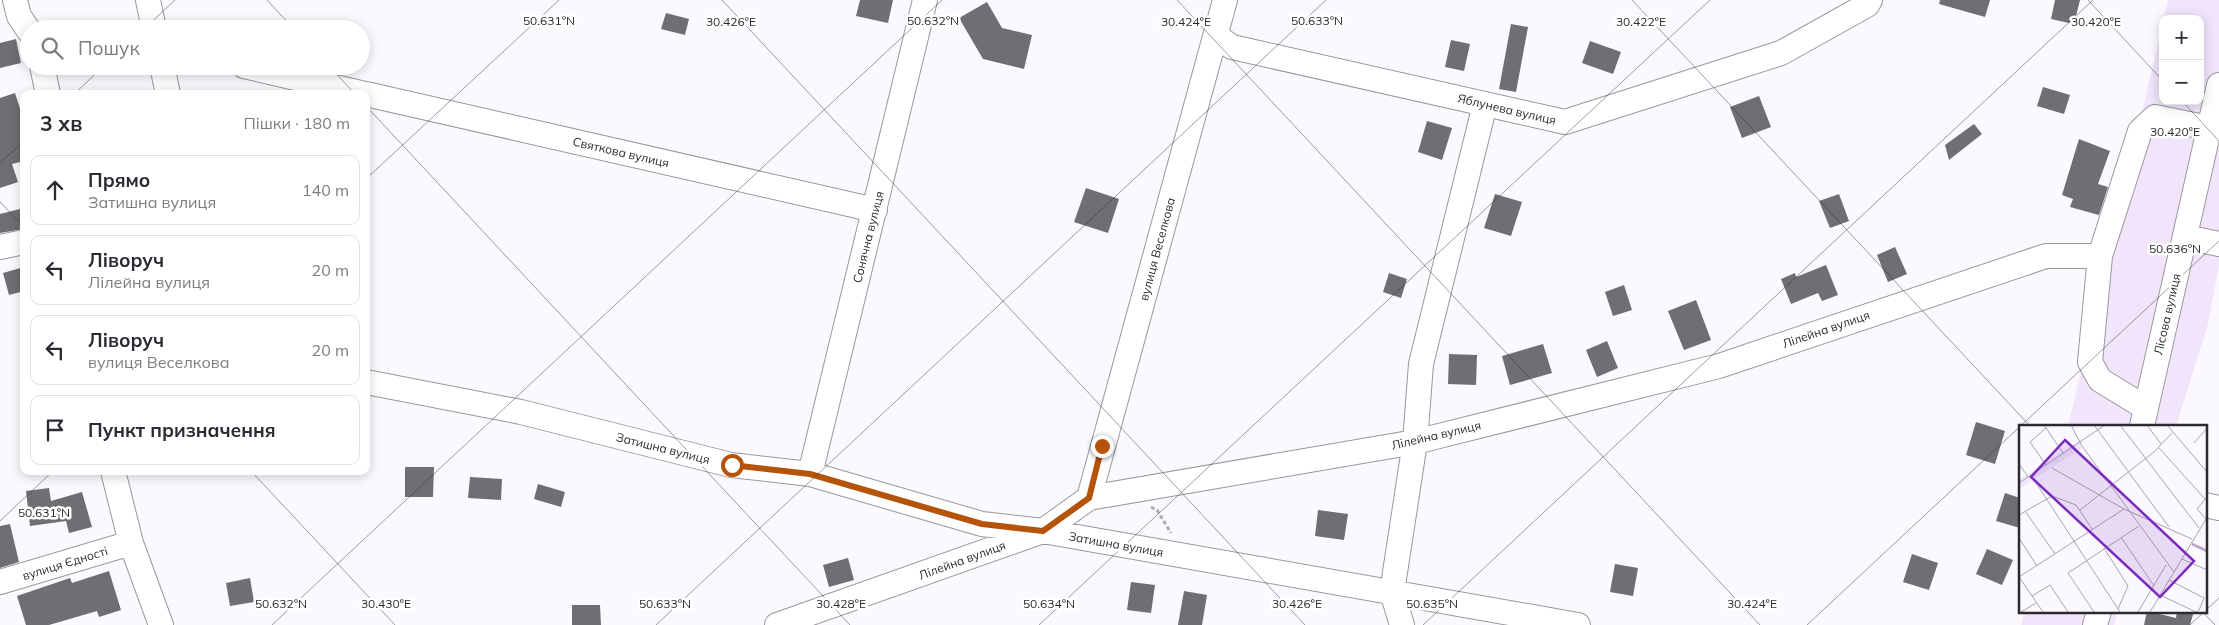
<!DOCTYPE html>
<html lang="uk">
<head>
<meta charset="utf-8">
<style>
  :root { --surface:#fff; --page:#f7f7f7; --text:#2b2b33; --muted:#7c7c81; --line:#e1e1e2 }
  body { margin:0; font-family:Mulish,sans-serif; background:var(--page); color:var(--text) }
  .controls { position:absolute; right:15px; top:15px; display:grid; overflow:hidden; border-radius:10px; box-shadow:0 2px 12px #0003 }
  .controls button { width:45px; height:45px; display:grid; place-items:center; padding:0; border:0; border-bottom:1px solid var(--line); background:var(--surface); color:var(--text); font:25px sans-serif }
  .stop { position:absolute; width:15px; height:15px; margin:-11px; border:4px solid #b45309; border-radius:50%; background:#fff }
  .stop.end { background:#b45309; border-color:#fff; box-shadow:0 1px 5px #0008 }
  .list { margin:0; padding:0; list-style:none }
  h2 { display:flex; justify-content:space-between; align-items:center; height:65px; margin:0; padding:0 20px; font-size:21px }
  h2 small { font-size:16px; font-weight:400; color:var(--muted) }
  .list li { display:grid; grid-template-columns:32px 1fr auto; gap:15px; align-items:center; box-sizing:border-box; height:70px; margin:0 10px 10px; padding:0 10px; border:1px solid var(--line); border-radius:10px }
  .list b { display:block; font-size:19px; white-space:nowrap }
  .list p { margin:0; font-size:16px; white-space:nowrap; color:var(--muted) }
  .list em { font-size:16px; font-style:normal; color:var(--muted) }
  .icon { flex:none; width:28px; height:28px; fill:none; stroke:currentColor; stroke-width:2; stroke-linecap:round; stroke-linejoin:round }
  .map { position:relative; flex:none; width:2219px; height:625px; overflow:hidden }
  .search { position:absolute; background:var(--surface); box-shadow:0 2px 12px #0003; left:20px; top:20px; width:350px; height:55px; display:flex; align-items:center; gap:12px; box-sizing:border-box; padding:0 18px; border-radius:28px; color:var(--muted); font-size:19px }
  .panel { position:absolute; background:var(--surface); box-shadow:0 2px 12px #0003; left:20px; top:90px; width:350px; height:385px; border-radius:10px }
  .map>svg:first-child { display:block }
</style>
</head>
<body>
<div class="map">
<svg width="2219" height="625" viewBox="0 0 2219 625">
  <rect width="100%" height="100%" fill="#fbf8fe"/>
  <path fill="#f0e5fb" d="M2168 0H2219V265L2208 324 2176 426H2068L2163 23V101H2200V19H2164Z
    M2025 611H2118L2114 625H2021Z"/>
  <path fill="#706d73" d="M860 0H893L888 23 856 16Z
    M1940 0H1990L1985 17 1939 4Z
    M2055 0H2080L2074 24 2051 19Z
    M987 2 1002 28 1032 35 1024 69 983 59 959 18Z
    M666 13 689 19 685 35 661 29Z
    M1511 24 1528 27 1516 92 1499 89Z
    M16 39 21 63 0 68V43Z
    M1451 40 1470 44 1464 71 1445 67Z
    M1590 41 1621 52 1613 74 1582 63Z
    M2043 87 2070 95 2064 114 2037 106Z
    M15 93 24 121V161L12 164 18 182 0 188V98Z
    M1759 96 1771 127 1742 138 1730 107Z
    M1427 121 1452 128 1442 160 1418 152Z
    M1974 124 1982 134 1949 160 1945 145Z
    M2079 139 2110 151 2098 184 2108 187 2099 215 2070 207 2073 199 2062 195Z
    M1086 188 1119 199 1108 233 1074 222Z
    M1495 194 1522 202 1511 236 1484 228Z
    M1839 194 1849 221 1830 228 1819 201Z
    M24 208V229L0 233V214Z
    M1895 247 1907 274 1888 282 1877 255Z
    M1826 265 1838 295 1822 301 1818 293 1791 304 1781 279 1795 273 1796 277Z
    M24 267V291L9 295 3 273Z
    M1389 273 1407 279 1401 298 1383 292Z
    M1624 285 1632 310 1613 316 1605 292Z
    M1696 300 1711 340 1684 350 1668 311Z
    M1607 341 1618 368 1597 377 1586 350Z
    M1543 344 1552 373 1510 385 1502 356Z
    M1449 354 1477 355 1476 385 1448 384Z
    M1976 422 2005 431 1995 464 1966 455Z
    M405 467H434L433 497H405Z
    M470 477 502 479 501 500 468 498Z
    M538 484 565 492 561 507 534 499Z
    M49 488 51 501 82 492 92 527 69 533 66 521 30 526 26 491Z
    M2005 493 2020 498V528L1996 521Z
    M1318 510 1348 514 1344 540 1315 536Z
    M10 524 19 562 0 568V526Z
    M1987 549 2013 560 2002 585 1976 574Z
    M1912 554 1938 563 1929 590 1903 582Z
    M848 558 854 580 829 587 823 565Z
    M1615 564 1638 568 1633 596 1610 592Z
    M109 571 121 610 99 617 97 611 49 625H26L17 596 70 578 72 583Z
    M250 578 254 602 230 606 226 583Z
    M1131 582 1155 585 1151 613 1127 610Z
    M1184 591 1207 595 1202 625H1178Z
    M572 605H600L601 625H572Z
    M2147 611 2176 618 2177 611H2194L2190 625H2144Z"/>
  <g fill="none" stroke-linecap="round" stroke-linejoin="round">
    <g stroke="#9a979d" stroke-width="26">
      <path id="minor" d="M15 0 19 16 29 31
        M148 0 154 29
        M1216 36 1232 47 1565 122 1781 53 1867 5 1870 0
        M42 66 48 94
        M162 66 168 94
        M244 66 365 94
        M366 94 875 210
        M2185 237 2219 244
        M0 247 24 242
        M366 382 521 412 731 465 810 474 982 524 1043 531 1578 625
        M2146 408 2100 380 2090 362 2100 256 2140 131 2155 117 2209 128
        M2142 426 2219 85
        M113 471 131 543 161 625
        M810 474 925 0
        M1089 498 1225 0
        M2205 505 2219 508
        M0 582 131 543
        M777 625 1043 531 1089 498 1415 442 1719 366 2046 256H2100
        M1402 625 1392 592 1415 442 1421 364 1485 104
        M2095 625 2099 611"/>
    </g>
    <path stroke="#afacb1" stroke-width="3" stroke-dasharray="4 2.5" stroke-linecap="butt" d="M1151 507 1157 510 1171 533"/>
    <use href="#minor" stroke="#fff" stroke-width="24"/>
  </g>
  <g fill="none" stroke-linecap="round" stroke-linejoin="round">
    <path stroke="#b45309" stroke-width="6" d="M732 465 810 474 982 524 1043 531 1089 498 1102 446"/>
  </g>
  <path fill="none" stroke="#2b2a2c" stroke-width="1" stroke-opacity="0.45" d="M267 0 294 29M722 0 1305 625M1177 0 1760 625M1632 0 2030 426M2088 0 2163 81M144 29 175 0M329 66 355 94M74 94 104 66M2182 101 2219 141M366 106 850 625M0 163 24 141M366 179 559 0M0 202 24 227M251 471 395 625M0 521 53 471M2202 611 2215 625M2205 611 2219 598M272 625 942 0M656 625 1326 0M1039 625 1710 0M1423 625 2093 0M1807 625 2219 241M2190 625 2205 611"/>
  <g text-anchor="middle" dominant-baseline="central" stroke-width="5" stroke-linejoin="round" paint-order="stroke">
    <g font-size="12" fill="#2b2a2c" stroke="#fff">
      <text transform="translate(1507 109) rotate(13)">Яблунева вулиця</text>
      <text transform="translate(621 152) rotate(13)">Святкова вулиця</text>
      <text transform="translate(868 237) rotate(-76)">Сонячна вулиця</text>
      <text transform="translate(1157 249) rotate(-75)">вулиця Веселкова</text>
      <text transform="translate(2167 314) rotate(-77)">Лісова вулиця</text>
      <text transform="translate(1826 329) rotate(-19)">Лілейна вулиця</text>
      <text transform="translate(1436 435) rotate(-13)">Лілейна вулиця</text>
      <text transform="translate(663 448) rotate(14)">Затишна вулиця</text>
      <text transform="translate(1116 544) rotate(10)">Затишна вулиця</text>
      <text transform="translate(962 560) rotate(-20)">Лілейна вулиця</text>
      <text transform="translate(65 563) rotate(-17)">вулиця Єдності</text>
    </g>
  </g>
  <g transform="translate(2019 425)">
    <rect width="188" height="188" fill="#fbf8fe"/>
    <path d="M60 16 63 23 0 64V55Z" fill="#f0e5fb"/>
    <path fill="none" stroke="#b8a6ca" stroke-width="2.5" d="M173 119 188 126"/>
    <path fill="none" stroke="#a8a6aa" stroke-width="1" d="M25 0 44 28M52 0 63 21 155 147M75 0 150 102M101 0 180 103M128 0 142 19M148 0 188 47M175 18 188 3M140 23 186 74M0 39 9 52M27 40 11 17 27 3M33 43 105 84 173 114M12 50 101 187M0 58 86 0M188 72 178 84 188 95M61 85 135 27 153 8M6 86 36 129M0 90 33 71 57 80 73 104M102 112 135 161M0 113 18 141M85 123 109 161 99 184M163 134 188 145M0 152 105 84M0 152 24 187M141 170 177 187 180 185 185 173 150 155M13 171 31 160 49 187M2 187 17 178M75 187 49 148 120 101M119 187 147 140M131 187 187 94"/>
    <path fill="#7b2cbf" fill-opacity="0.15" stroke="#7b2cbf" stroke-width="2.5" d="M46 15 175 136 141 172 12 52Z"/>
    <rect width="188" height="188" fill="none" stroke="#2b2a2c" stroke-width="2.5"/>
  </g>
  <g font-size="12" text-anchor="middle" fill="#2b2a2c" stroke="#fff" stroke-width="5" stroke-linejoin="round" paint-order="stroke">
    <text x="549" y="25">50.631°N</text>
    <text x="933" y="25">50.632°N</text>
    <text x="1317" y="25">50.633°N</text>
    <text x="1641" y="26">30.422°E</text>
    <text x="2096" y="26">30.420°E</text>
    <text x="731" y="26">30.426°E</text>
    <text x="1186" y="26">30.424°E</text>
    <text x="2175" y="136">30.420°E</text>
    <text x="2175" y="253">50.636°N</text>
    <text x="44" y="517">50.631°N</text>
    <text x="386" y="608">30.430°E</text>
    <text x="841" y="608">30.428°E</text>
    <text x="1297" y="608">30.426°E</text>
    <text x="1752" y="608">30.424°E</text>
    <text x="281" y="608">50.632°N</text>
    <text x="665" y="608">50.633°N</text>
    <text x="1049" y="608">50.634°N</text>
    <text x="1432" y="608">50.635°N</text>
  </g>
</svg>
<div class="controls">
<button>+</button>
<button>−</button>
</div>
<div class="stop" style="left:732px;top:465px"></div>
<div class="stop end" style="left:1102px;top:446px"></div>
<div class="search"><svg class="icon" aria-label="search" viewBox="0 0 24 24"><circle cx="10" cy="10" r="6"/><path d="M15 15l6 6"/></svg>Пошук</div>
<section class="panel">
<h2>3 хв<small>Пішки · 180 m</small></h2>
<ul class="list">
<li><svg class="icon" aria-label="ahead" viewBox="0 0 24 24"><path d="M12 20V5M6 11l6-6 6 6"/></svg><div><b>Прямо</b><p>Затишна вулиця</p></div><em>140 m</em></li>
<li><svg class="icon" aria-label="left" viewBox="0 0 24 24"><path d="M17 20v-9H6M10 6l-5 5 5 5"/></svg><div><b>Ліворуч</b><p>Лілейна вулиця</p></div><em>20 m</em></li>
<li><svg class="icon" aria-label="left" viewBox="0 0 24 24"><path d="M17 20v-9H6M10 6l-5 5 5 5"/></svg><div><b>Ліворуч</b><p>вулиця Веселкова</p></div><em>20 m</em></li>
<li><svg class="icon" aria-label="arrive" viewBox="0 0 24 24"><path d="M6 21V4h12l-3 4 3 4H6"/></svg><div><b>Пункт призначення</b></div></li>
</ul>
</section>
</div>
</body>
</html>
